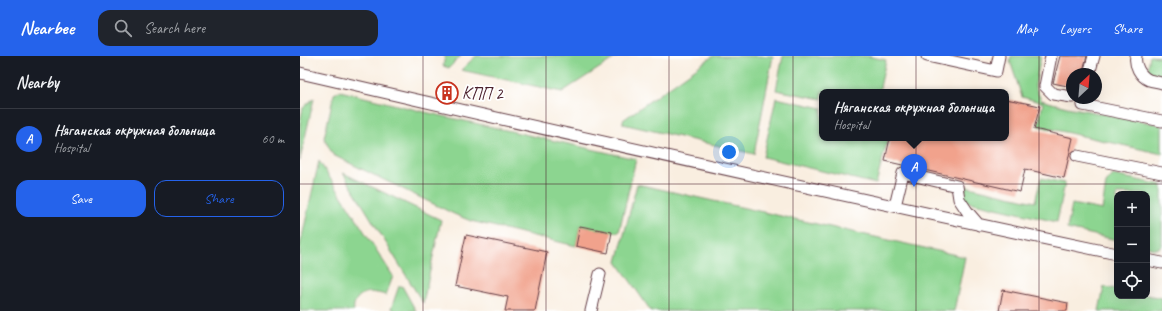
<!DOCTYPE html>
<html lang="en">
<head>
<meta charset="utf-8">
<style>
  :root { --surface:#171b24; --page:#20242c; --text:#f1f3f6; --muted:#9ea1a6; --line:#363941; --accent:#2563eb }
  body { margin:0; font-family:Caveat,sans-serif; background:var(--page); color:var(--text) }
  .controls { position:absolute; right:12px; bottom:12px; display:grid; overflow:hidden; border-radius:8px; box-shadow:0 4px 16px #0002 }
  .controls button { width:36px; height:36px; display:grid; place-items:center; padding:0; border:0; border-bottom:1px solid var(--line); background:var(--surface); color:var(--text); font:20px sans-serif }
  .compass { position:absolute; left:766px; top:12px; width:36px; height:36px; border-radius:50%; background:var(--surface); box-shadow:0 4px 16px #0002; rotate:26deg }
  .you { position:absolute; left:429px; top:96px; width:14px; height:14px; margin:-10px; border:3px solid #fff; border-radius:50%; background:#1a73e8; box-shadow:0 0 0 6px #1a73e833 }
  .badge { display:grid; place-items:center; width:26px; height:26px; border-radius:50%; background:var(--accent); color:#fff; font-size:13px; font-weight:700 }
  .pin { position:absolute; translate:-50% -33px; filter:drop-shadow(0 1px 2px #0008) }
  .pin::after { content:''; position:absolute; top:21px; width:14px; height:12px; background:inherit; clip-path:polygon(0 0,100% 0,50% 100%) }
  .popup { position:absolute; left:519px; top:33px; width:190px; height:52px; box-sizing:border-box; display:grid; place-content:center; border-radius:8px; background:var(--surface); filter:drop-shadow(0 1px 3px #0005); font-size:13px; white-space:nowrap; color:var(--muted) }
  .popup b { font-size:15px; color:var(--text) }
  .popup::after { content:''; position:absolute; left:50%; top:100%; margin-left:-8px; border:8px solid transparent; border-top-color:var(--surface) }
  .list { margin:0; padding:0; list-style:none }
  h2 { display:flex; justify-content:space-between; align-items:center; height:52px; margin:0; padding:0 16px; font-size:17px }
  h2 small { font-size:13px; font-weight:400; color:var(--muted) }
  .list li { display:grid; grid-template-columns:26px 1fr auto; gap:12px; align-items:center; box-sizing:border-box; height:60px; padding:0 16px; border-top:1px solid var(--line) }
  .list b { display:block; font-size:15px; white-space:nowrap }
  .list p { margin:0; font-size:13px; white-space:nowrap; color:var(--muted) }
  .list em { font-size:13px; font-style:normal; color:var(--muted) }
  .actions { display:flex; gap:8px; padding:12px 16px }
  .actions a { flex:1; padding:9px 0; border:1px solid var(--accent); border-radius:12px; text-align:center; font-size:14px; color:var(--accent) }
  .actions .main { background:var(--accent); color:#fff }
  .icon { flex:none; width:22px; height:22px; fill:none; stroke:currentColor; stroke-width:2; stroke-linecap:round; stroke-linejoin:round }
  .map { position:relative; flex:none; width:862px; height:255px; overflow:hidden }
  header { display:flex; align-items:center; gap:24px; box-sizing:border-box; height:56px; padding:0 20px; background:var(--accent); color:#fff }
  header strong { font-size:19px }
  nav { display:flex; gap:22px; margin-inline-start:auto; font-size:14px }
  .search { width:280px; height:36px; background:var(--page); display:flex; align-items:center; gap:10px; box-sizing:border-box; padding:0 14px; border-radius:12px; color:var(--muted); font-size:15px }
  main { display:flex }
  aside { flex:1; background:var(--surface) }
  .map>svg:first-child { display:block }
</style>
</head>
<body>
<header>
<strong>Nearbee</strong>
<div class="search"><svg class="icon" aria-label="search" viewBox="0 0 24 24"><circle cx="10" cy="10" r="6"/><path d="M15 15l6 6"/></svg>Search here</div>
<nav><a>Map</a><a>Layers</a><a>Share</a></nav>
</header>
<main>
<aside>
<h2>Nearby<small></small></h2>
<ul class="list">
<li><span class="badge">A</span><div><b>Няганская окружная больница</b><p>Hospital</p></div><em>60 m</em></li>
</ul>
<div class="actions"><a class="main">Save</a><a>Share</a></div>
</aside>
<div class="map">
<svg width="862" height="255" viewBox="0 0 862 255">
  <rect width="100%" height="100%" fill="#fff"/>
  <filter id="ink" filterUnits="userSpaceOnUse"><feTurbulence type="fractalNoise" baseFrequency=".025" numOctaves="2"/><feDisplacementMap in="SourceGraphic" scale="8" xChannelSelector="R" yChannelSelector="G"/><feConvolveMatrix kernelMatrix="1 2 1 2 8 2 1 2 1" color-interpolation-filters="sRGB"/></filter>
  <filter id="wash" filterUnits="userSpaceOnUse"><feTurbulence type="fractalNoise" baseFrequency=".012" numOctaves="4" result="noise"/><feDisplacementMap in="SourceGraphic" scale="16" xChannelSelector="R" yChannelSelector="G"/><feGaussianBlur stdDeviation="0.9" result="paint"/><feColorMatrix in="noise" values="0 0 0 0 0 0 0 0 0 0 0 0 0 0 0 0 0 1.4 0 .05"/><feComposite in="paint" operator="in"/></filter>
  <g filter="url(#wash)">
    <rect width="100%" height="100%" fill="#f9eee0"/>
    <path fill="#8cd590" stroke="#6b7a5e" d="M145 0H161L149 12 143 10Z
      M176 0H318L262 36 161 14Z
      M413 0H473L454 98 323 68V64Z
      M483 0H567L586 4 579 36H522V43L476 34Z
      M711 0H741L735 30 741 44 767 51 862 69V98L738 70 743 47 722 41 710 5Z
      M850 0 862 1V24L846 21Z
      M40 35 129 57 336 103 319 176H312L280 170 276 190 171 165 154 158 33 99 24 82 34 38Z
      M14 42 0 104V67L3 52Z
      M476 42 522 52V82H588L576 128 463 101Z
      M19 105 93 220 86 239C75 236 61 233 55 246 54 249 53 251 54 255H0V190Z
      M43 117 141 164 123 247Z
      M813 119 862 129V190L856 193 847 191V138H817V184L767 173 772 148 802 154 806 127Z
      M741 122 765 127 757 166 665 145 660 129 735 146Z
      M337 128 665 201 654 255H351L317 206Z
      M99 230H102L116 255H98L91 253Z
      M804 231 817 233V240L847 239 862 242V255H799Z"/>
    <g id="blocks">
      <path fill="#f1a28c" d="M760 0H787L782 18H772V31L753 27Z
        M706 43 740 50 734 73 773 82 764 122 725 113 720 136 585 105 590 82H706Z
        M280 170 312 176 308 197 276 190Z
        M166 179 247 196 235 255H205L208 241 155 230Z
        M703 234 768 247 767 255H699Z"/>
    </g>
  </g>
  <g filter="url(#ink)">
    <use href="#blocks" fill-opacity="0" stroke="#643e46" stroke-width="1"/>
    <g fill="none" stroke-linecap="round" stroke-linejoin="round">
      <g stroke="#643e46" stroke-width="13">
        <path id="lane" d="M627 0 696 15 699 0
          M751 0 745 30 753 38 772 41
          M836 0C834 9 840 20 849 24 853 25 858 26 862 27
          M0 17C272 80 544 140 817 198
          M789 18 794 0
          M783 42V49L862 65
          M777 100 862 117
          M595 150 603 117 657 130 659 143 667 155 679 169
          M847 204 862 207
          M291 255 300 218"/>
      </g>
      <use href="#lane" stroke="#fff" stroke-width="11"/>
    </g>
  </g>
  <path fill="none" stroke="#4a1f2b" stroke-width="1" stroke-opacity="0.55" d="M123 0V255M246 0V255M369 0V255M493 0V255M616 0V255M739 0V255M0 128H862"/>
  <defs>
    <g id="building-ring" transform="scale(1.15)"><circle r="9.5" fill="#fff" stroke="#c8321e" stroke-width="1.5"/><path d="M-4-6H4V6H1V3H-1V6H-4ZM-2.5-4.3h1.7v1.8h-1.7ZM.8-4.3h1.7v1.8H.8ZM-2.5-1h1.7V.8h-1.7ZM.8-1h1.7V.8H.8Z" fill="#c8321e"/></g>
  </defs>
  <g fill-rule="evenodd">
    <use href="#building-ring" x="147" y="37"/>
  </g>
  <g text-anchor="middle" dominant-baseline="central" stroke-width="3.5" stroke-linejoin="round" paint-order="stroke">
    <g font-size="17" fill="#4a1f2b" stroke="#fff" text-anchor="start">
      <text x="162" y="37">КПП 2</text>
    </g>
  </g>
</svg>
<div class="controls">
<button>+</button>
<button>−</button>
<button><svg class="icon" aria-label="locate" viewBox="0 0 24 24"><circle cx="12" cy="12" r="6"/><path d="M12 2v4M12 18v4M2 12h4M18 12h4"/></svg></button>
</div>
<svg class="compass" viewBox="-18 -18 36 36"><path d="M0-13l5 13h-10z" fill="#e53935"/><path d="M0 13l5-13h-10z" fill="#9ea1a6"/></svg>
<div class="you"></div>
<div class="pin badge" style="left:614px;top:131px">A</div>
<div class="popup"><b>Няганская окружная больница</b>Hospital</div>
</div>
</main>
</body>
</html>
